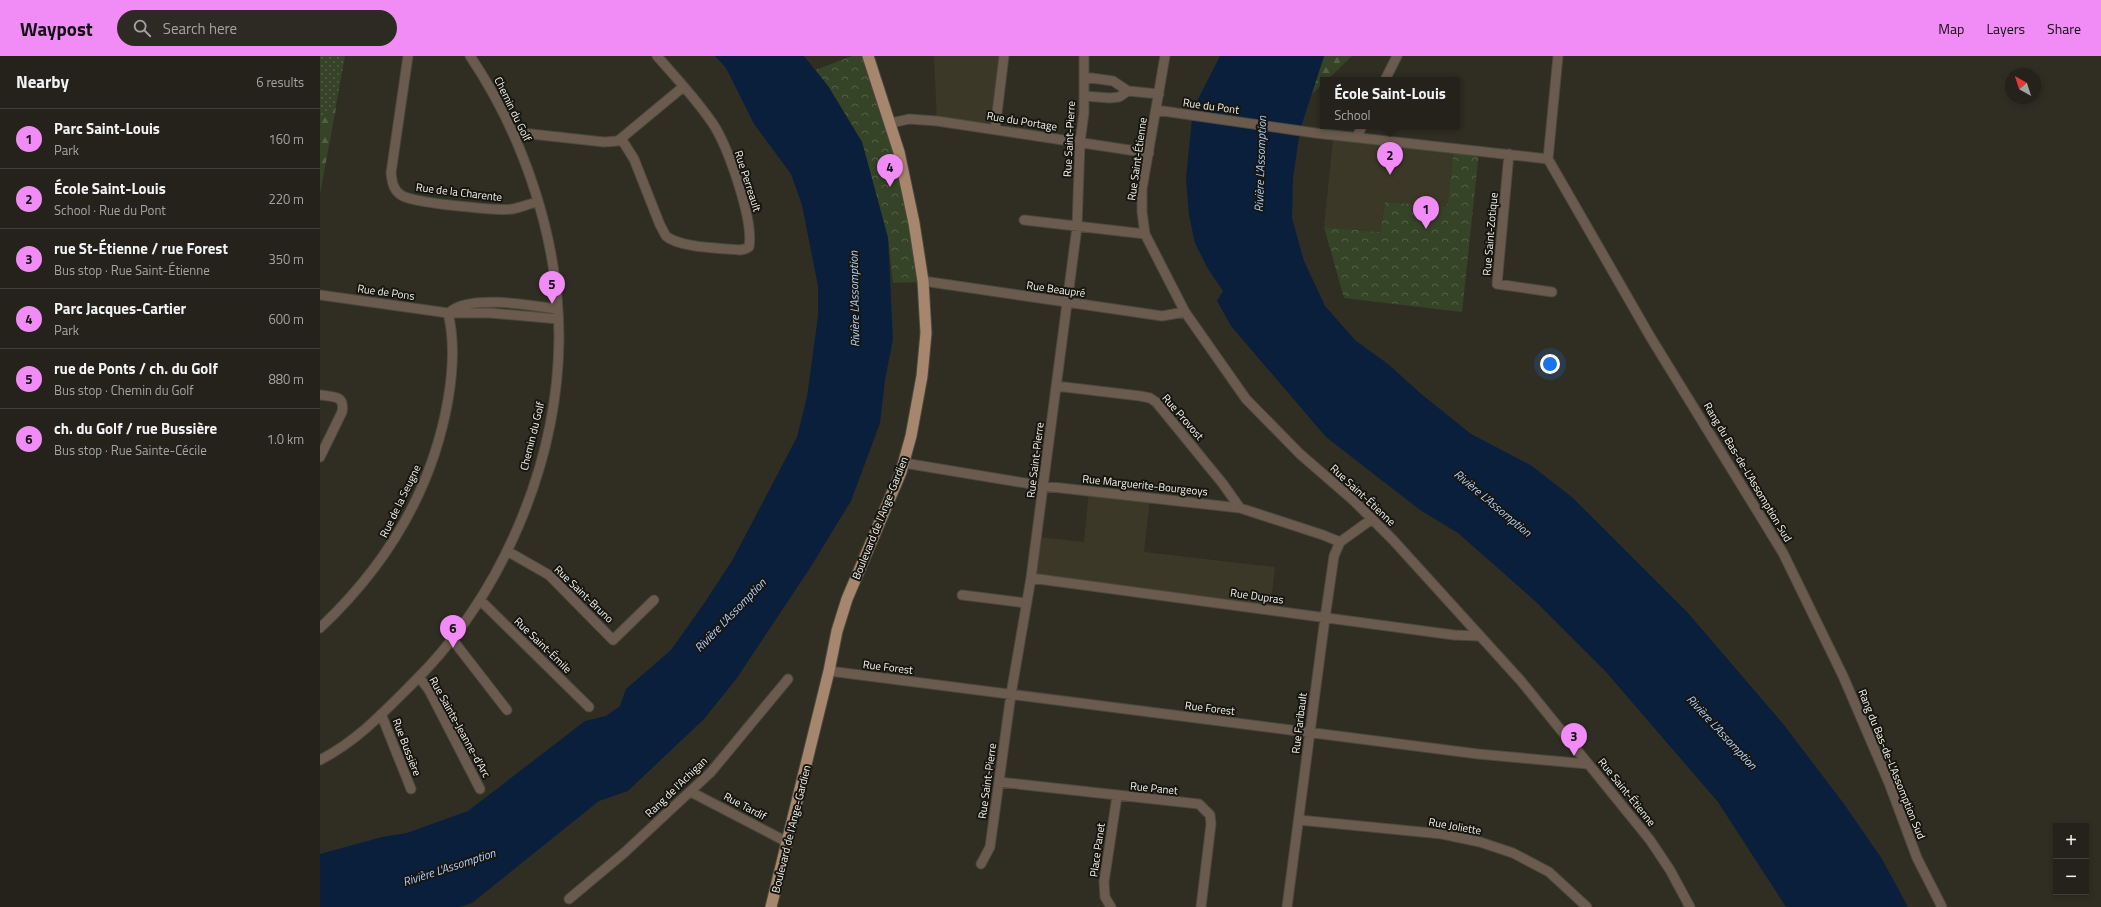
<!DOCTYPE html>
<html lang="en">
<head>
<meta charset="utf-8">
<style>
  :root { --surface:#24221a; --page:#2c2a23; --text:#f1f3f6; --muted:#a3a4a2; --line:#413f39; --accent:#f18bf5 }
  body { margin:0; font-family:"Titillium Web",sans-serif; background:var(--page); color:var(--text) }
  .controls { position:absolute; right:12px; bottom:12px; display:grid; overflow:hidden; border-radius:0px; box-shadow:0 2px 6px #0003 }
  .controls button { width:36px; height:36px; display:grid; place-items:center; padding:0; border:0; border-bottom:1px solid var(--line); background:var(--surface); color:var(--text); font:20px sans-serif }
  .compass { position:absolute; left:1685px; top:12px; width:36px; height:36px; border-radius:50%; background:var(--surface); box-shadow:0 2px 6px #0003; rotate:321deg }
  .you { position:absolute; left:1230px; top:308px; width:14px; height:14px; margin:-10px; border:3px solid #fff; border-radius:50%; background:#1a73e8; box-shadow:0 0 0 6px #1a73e833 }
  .badge { display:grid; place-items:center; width:26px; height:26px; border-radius:50%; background:var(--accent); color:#111; font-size:13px; font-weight:700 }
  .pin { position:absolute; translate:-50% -33px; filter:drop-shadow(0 1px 2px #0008) }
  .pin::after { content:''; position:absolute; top:21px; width:14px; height:12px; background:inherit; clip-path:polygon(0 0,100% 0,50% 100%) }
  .popup { position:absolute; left:1000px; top:21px; width:140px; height:52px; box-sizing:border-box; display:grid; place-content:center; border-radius:0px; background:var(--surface); filter:drop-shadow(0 1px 3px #0005); font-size:13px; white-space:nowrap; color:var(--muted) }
  .popup b { font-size:15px; color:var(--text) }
  .popup::after { content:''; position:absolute; left:50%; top:100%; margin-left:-8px; border:8px solid transparent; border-top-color:var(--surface) }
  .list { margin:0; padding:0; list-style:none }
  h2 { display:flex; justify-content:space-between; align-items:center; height:52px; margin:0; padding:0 16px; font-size:17px }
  h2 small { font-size:13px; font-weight:400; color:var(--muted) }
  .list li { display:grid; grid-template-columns:26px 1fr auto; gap:12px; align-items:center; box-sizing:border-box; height:60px; padding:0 16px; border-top:1px solid var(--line) }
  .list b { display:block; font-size:15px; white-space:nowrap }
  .list p { margin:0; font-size:13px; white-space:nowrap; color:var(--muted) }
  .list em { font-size:13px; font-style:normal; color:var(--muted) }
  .icon { flex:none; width:22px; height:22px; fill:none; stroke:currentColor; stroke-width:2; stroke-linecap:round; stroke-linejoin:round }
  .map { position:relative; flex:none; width:1781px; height:851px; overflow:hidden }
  header { display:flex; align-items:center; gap:24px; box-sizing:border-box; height:56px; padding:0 20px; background:var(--accent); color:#111 }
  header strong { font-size:19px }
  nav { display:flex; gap:22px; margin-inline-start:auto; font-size:14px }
  .search { width:280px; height:36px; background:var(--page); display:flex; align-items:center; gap:10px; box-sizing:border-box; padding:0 14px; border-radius:22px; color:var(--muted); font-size:15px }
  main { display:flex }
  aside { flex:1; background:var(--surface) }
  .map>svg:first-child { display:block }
</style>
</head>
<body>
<header>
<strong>Waypost</strong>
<div class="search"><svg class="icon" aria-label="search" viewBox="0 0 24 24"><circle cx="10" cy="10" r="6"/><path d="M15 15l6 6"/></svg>Search here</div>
<nav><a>Map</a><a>Layers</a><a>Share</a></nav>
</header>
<main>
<aside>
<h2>Nearby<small>6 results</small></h2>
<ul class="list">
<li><span class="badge">1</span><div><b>Parc Saint-Louis</b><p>Park</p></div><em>160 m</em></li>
<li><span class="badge">2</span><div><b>École Saint-Louis</b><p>School · Rue du Pont</p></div><em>220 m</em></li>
<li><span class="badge">3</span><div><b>rue St-Étienne / rue Forest</b><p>Bus stop · Rue Saint-Étienne</p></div><em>350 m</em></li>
<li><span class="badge">4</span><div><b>Parc Jacques-Cartier</b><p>Park</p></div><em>600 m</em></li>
<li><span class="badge">5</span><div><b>rue de Ponts / ch. du Golf</b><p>Bus stop · Chemin du Golf</p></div><em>880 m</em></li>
<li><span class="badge">6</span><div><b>ch. du Golf / rue Bussière</b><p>Bus stop · Rue Sainte-Cécile</p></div><em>1.0 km</em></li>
</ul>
</aside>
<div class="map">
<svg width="1781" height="851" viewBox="0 0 1781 851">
  <defs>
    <pattern id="grass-dots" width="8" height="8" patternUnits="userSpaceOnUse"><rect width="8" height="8" fill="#354327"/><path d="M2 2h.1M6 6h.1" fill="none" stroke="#535f46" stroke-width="1.8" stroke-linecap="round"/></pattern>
    <pattern id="forest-firs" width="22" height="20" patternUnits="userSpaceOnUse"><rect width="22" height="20" fill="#354327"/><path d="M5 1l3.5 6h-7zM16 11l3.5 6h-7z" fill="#535f46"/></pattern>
    <pattern id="park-crowns" width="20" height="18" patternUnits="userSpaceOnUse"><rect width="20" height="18" fill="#354327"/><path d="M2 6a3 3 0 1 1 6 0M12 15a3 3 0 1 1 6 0" fill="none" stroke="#535f46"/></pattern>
  </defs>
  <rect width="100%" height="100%" fill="#302e23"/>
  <path fill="#3c3827" d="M614 0H684L675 73 617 65Z
    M1013 83 1134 93 1127 152 1065 146 1060 176 1004 171Z
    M769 435 830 442 824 496 955 511 950 554 711 522 717 481 764 486Z"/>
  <path fill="url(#grass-dots)" d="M0 0H25L0 137Z"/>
  <path fill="url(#forest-firs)" d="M1004 0H1032L1007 24H1003V27L992 38Z
    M16 52 0 137V64Z"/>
  <path fill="url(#park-crowns)" d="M532 0H548L571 67 603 226 573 227 568 182 542 86 508 30 495 14Z
    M1134 93 1159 96 1142 256 1024 242 1004 171 1060 176 1065 146 1127 151Z"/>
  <path fill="#0a1f3c" d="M395 0H484L508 30 542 86 568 182 573 283 565 324 560 367 531 445 490 512 417 622 384 663 308 735 279 745 152 847 140 851H0V798L62 781 87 777 148 755 265 665 286 660 300 650 306 633 351 594 385 546 413 503 477 381 487 341 498 260V230L482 149 471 118 434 68 406 12Z
    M900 0H1004L980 74 973 122 972 162 984 205 1005 250 1036 285 1068 308 1100 337 1151 378 1212 410 1253 442 1368 557 1464 669 1524 748 1562 803 1588 851H1466L1398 746 1286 616 1215 545 1138 477 1100 454 1006 381 911 270 897 245 903 235 888 213 875 187 869 159 866 122 873 53Z"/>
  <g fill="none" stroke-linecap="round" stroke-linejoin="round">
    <g stroke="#4b493f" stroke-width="11">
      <path id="minor" d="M88 0 71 117C72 125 73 134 81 139 92 147 178 155 193 153 201 151 209 148 217 146
        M845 0 822 133V156L825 178 865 256 926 343 980 398 1033 444 1073 484 1201 625 1330 784 1350 814 1370 851
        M1238 0 1228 103 1331 282 1463 497 1523 620 1569 727 1597 802 1622 851
        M764 21 793 25 808 35
        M1065 24 1077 0
        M764 40 790 42 799 41 808 35 839 38
        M836 54 995 77 1228 103
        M571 67 589 63 617 65 829 97
        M675 73 684 0
        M193 76 284 86 298 85 363 31
        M1037 81 1042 70
        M302 84 314 103 340 169C342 172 344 177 346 180 360 192 401 192 420 194L425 193 429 191C434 164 409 95 395 71 379 46 357 23 337 0
        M1189 98 1177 228 1232 236
        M704 164 825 178
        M603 225 842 260 865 256
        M0 239 128 257H170L238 263
        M131 255C152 239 210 249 237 253
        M736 330 820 340 830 342 836 346 903 428 920 452
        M0 339C14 341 25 339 22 356L0 401
        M584 407 723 430 920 452 1003 479 1020 486
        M1020 486 1052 463
        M187 495 229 519 293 584 334 544
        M711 522 1134 579 1159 580
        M642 539 706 547
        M160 544 269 651
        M0 572C67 509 112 435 128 344 133 315 135 285 128 257
        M132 583 187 654
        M509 615 1158 698 1268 708
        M99 621 109 634 160 733
        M61 658 91 733
        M0 704C37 685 64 656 93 627 182 539 238 408 239 282 239 184 204 80 150 0
        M679 726 879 748 890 759 891 768 881 851
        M371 736 467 786
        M979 764 1122 778 1160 786 1193 797 1229 816 1267 851
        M661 808 670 791 691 638 711 522 757 171 760 86 764 57V0
        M249 843 304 797 391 716 468 623
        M791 851 785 841 784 826 797 740
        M967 851 1005 562 1014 500 1020 486"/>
    </g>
    <g stroke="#4b493f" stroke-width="13">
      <path id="major" d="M451 851 509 615 517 575 527 543 581 416 591 380 602 320 606 277 603 225 594 167 579 96 548 0"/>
    </g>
    <use href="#minor" stroke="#6b5b4e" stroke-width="9"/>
    <use href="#major" stroke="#a6866d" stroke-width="11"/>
  </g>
  <g text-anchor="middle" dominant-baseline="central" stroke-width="4" stroke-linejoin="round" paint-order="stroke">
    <g font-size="11" fill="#f4f2eb" stroke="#171611">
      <text transform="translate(891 50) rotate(8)">Rue du Pont</text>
      <text transform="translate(193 53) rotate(64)">Chemin du Golf</text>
      <text transform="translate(702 65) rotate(9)">Rue du Portage</text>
      <text transform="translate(749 83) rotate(-87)">Rue Saint-Pierre</text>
      <text transform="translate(817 103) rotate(-82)">Rue Saint-Étienne</text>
      <text transform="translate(428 125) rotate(72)">Rue Perreault</text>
      <text transform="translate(139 136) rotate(7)">Rue de la Charente</text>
      <text transform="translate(1170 178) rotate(-85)">Rue Saint-Zotique</text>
      <text transform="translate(736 233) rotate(8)">Rue Beaupré</text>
      <text transform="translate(66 236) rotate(8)">Rue de Pons</text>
      <text transform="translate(863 361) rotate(49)">Rue Provost</text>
      <text transform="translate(212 380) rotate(-76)">Chemin du Golf</text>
      <text transform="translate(715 404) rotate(-83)">Rue Saint-Pierre</text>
      <text transform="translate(1428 416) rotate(59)">Rang du Bas-de-L'Assomption Sud</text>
      <text transform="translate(825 429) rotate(6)">Rue Marguerite-Bourgeoys</text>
      <text transform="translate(1043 439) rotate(43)">Rue Saint-Étienne</text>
      <text transform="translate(80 445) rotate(-64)">Rue de la Seugne</text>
      <text transform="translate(560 462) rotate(-68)">Boulevard de l'Ange-Gardien</text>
      <text transform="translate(264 538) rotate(44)">Rue Saint-Bruno</text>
      <text transform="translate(937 540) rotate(8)">Rue Dupras</text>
      <text transform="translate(223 589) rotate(44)">Rue Saint-Émile</text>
      <text transform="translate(568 611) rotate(7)">Rue Forest</text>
      <text transform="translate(890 652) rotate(7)">Rue Forest</text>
      <text transform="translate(979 667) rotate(-83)">Rue Faribault</text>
      <text transform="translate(140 671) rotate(61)">Rue Sainte-Jeanne-d'Arc</text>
      <text transform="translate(87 691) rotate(69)">Rue Bussière</text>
      <text transform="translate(1572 708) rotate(68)">Rang du Bas-de-L'Assomption Sud</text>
      <text transform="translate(667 725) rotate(-82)">Rue Saint-Pierre</text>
      <text transform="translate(356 731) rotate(-44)">Rang de l'Achigan</text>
      <text transform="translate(834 732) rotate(6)">Rue Panet</text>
      <text transform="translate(1307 736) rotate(51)">Rue Saint-Étienne</text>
      <text transform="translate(425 750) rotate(28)">Rue Tardif</text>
      <text transform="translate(1135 770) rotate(10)">Rue Joliette</text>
      <text transform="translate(471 773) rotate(-76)">Boulevard de l'Ange-Gardien</text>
      <text transform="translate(777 794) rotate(-82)">Place Panet</text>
    </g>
    <g font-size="12" font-style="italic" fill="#aecefd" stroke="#171611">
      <text transform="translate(940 108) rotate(-88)">Rivière L'Assomption</text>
      <text transform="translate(534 243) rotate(-91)">Rivière L'Assomption</text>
      <text transform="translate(1173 447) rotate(40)">Rivière L'Assomption</text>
      <text transform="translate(410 559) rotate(-46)">Rivière L'Assomption</text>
      <text transform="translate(1402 676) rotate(47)">Rivière L'Assomption</text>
      <text transform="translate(129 811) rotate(-18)">Rivière L'Assomption</text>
    </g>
  </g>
</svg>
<div class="controls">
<button>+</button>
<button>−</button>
</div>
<svg class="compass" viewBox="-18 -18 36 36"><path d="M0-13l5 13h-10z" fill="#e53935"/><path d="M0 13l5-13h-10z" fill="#a3a4a2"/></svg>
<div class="you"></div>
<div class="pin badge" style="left:1106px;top:173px">1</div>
<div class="pin badge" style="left:1070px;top:119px">2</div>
<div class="popup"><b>École Saint-Louis</b>School</div>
<div class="pin badge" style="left:1254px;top:700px">3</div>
<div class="pin badge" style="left:570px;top:131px">4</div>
<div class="pin badge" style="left:232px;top:248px">5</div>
<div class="pin badge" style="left:133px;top:592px">6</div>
</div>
</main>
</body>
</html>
